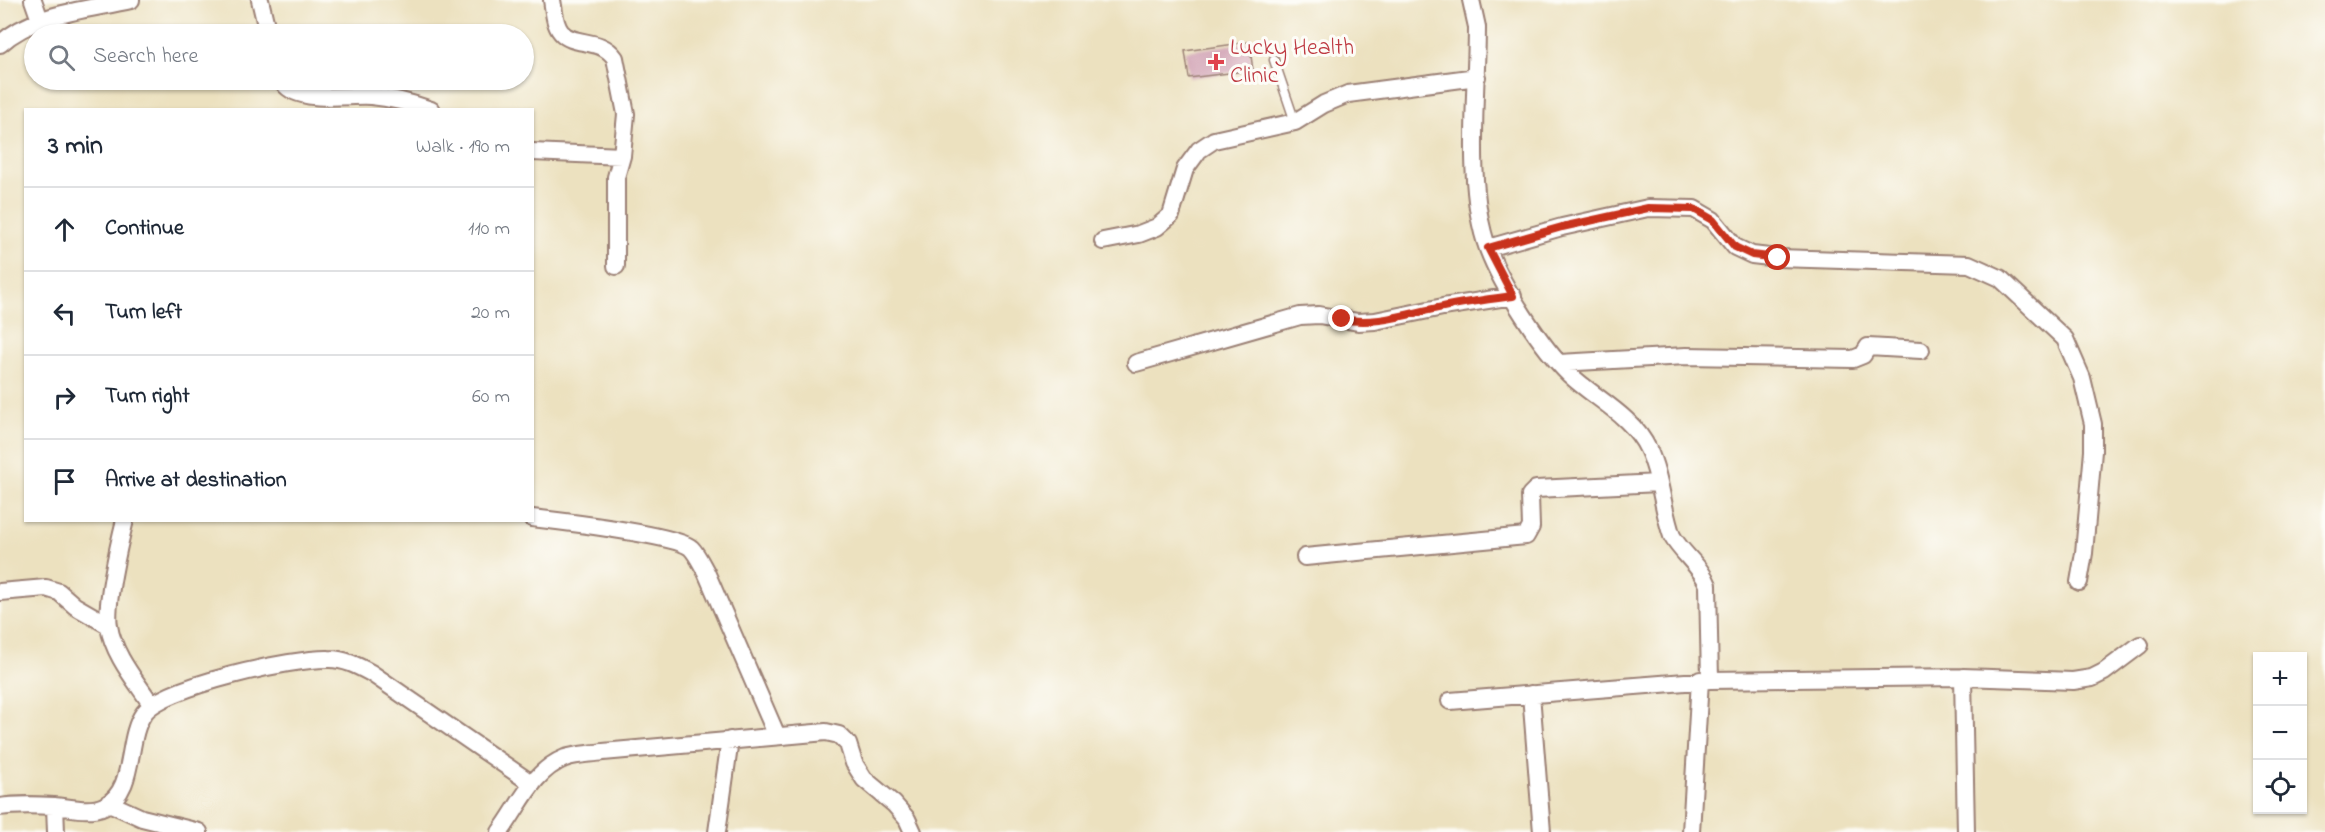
<!DOCTYPE html>
<html lang="en">
<head>
<meta charset="utf-8">
<style>
  :root { --surface:#fff; --page:#f2f2f3; --text:#1f2937; --muted:#747a83; --line:#e0e1e3 }
  body { margin:0; font-family:"Indie Flower",sans-serif; background:var(--page); color:var(--text) }
  .controls { position:absolute; right:18px; bottom:18px; display:grid; overflow:hidden; border-radius:0px; box-shadow:0 2px 4px #0004 }
  .controls button { width:54px; height:54px; display:grid; place-items:center; padding:0; border:0; border-bottom:2px solid var(--line); background:var(--surface); color:var(--text); font:30px sans-serif }
  .stop { position:absolute; width:18px; height:18px; margin:-14px; border:4px solid #c8321e; border-radius:50%; background:#fff }
  .stop.end { background:#c8321e; border-color:#fff; box-shadow:0 2px 6px #0008 }
  .list { margin:0; padding:0; list-style:none }
  h2 { display:flex; justify-content:space-between; align-items:center; height:78px; margin:0; padding:0 24px; font-size:26px }
  h2 small { font-size:20px; font-weight:400; color:var(--muted) }
  .list li { display:grid; grid-template-columns:39px 1fr auto; gap:18px; align-items:center; box-sizing:border-box; height:84px; padding:0 24px; border-top:2px solid var(--line) }
  .list b { display:block; font-size:22px; white-space:nowrap }
  .list em { font-size:20px; font-style:normal; color:var(--muted) }
  .icon { flex:none; width:33px; height:33px; fill:none; stroke:currentColor; stroke-width:2; stroke-linecap:round; stroke-linejoin:round }
  .map { position:relative; flex:none; width:2325px; height:832px; overflow:hidden }
  .search { position:absolute; background:var(--surface); box-shadow:0 2px 4px #0004; left:24px; top:24px; width:510px; height:66px; display:flex; align-items:center; gap:15px; box-sizing:border-box; padding:0 21px; border-radius:33px; color:var(--muted); font-size:22px }
  .panel { position:absolute; background:var(--surface); box-shadow:0 2px 4px #0004; left:24px; top:108px; width:510px; height:414px; border-radius:0px }
  .map>svg:first-child { display:block }
</style>
</head>
<body>
<div class="map">
<svg width="2325" height="832" viewBox="0 0 2325 832">
  <rect width="100%" height="100%" fill="#fdfcf7"/>
  <filter id="ink" filterUnits="userSpaceOnUse"><feTurbulence type="fractalNoise" baseFrequency=".0167" numOctaves="2"/><feDisplacementMap in="SourceGraphic" scale="12" xChannelSelector="R" yChannelSelector="G"/><feConvolveMatrix kernelMatrix="1 2 1 2 8 2 1 2 1" color-interpolation-filters="sRGB"/></filter>
  <filter id="wash" filterUnits="userSpaceOnUse"><feTurbulence type="fractalNoise" baseFrequency=".008" numOctaves="4" result="noise"/><feDisplacementMap in="SourceGraphic" scale="24" xChannelSelector="R" yChannelSelector="G"/><feGaussianBlur stdDeviation="1.35" result="paint"/><feColorMatrix in="noise" values="0 0 0 0 0 0 0 0 0 0 0 0 0 0 0 0 0 1.4 0 .05"/><feComposite in="paint" operator="in"/></filter>
  <g filter="url(#wash)">
    <rect width="100%" height="100%" fill="#ece1bf"/>
    <g id="blocks">
      <path fill="#d0a0b3" d="M1249 42 1253 70 1189 78 1185 51Z"/>
    </g>
  </g>
  <g filter="url(#ink)">
    <use href="#blocks" fill-opacity="0" stroke="#9b8075" stroke-width="1.5"/>
    <g fill="none" stroke-linecap="round" stroke-linejoin="round">
      <g stroke="#9b8075" stroke-width="11">
        <path id="lane" d="M1274 60 1295 122"/>
      </g>
      <g stroke="#9b8075" stroke-width="20">
        <path id="street" d="M33 0 40 20
          M260 0 268 34
          M552 0C554 10 554 24 561 32 573 47 601 37 615 58L626 114 622 156 616 177V266
          M1471 0 1477 27C1477 94 1465 187 1488 249 1502 286 1541 347 1569 374 1595 399 1632 415 1648 449 1661 476 1662 508 1672 536 1682 554 1701 566 1708 585L1710 680
          M0 44C34 13 87 10 131 0
          M282 80C294 105 348 94 371 96 392 98 411 103 431 110
          M532 152 622 156
          M1103 241 1139 234 1157 227 1171 215 1185 169 1199 150 1214 140 1295 122 1324 104 1348 94 1477 77
          M1488 248 1562 227 1648 208 1694 209 1713 220 1735 247 1752 255 1778 258 1969 264 2000 278 2065 339 2082 378 2093 424V451L2084 553 2079 582
          M1136 363 1300 316 1319 315 1358 322 1375 321 1443 307 1513 296
          M1559 363 1686 356 1853 359 1863 355 1868 347 1921 350
          M532 518C558 521 677 535 691 548 697 554 702 565 706 572L777 736
          M125 520C119 544 105 605 109 626 113 654 136 681 151 704
          M1305 557 1526 536 1531 527 1530 495 1536 489 1659 483
          M0 592 46 588 59 592 75 606 108 625
          M1963 677 1966 832
          M1531 694 1542 832
          M1450 701 1710 680 1963 677 2073 681 2092 678 2104 672 2140 645
          M109 803 142 818 199 832
          M55 806 56 832
          M0 807C18 804 36 805 54 806 69 807 90 813 104 806 137 790 125 739 144 713 163 686 294 658 329 659 345 659 358 666 371 673L531 783
          M500 832C520 806 532 771 565 758 576 754 591 754 603 752L826 732 839 735 848 744 854 763 864 779 894 804 907 819 913 832
          M717 832 730 740
          M1691 832 1700 680"/>
      </g>
      <use href="#lane" stroke="#fff" stroke-width="8"/>
      <use href="#street" stroke="#fff" stroke-width="16"/>
    </g>
  </g>
  <g fill="none" stroke-linecap="round" stroke-linejoin="round" filter="url(#ink)">
    <path stroke="#c8321e" stroke-width="8" d="M1342 319C1377 326 1409 313 1443 307 1466 302 1490 299 1513 296L1488 248 1562 227 1648 208 1694 209 1713 220 1735 247 1752 255 1778 258"/>
  </g>
  <path fill="#e0444e" stroke="#fdfcf7" stroke-width="2" d="M1213 53h6v6h6v6h-6v6h-6v-6h-6v-6h6z"/>
  <g text-anchor="middle" dominant-baseline="central" stroke-width="6" stroke-linejoin="round" paint-order="stroke">
    <g font-size="24" fill="#be3a42" stroke="#fdfcf7" text-anchor="start">
      <text x="1230" y="48">Lucky Health<tspan x="1230" dy="28">Clinic</tspan></text>
    </g>
  </g>
</svg>
<div class="controls">
<button>+</button>
<button>−</button>
<button><svg class="icon" aria-label="locate" viewBox="0 0 24 24"><circle cx="12" cy="12" r="6"/><path d="M12 2v4M12 18v4M2 12h4M18 12h4"/></svg></button>
</div>
<div class="stop" style="left:1778px;top:258px"></div>
<div class="stop end" style="left:1342px;top:319px"></div>
<div class="search"><svg class="icon" aria-label="search" viewBox="0 0 24 24"><circle cx="10" cy="10" r="6"/><path d="M15 15l6 6"/></svg>Search here</div>
<section class="panel">
<h2>3 min<small>Walk · 190 m</small></h2>
<ul class="list">
<li><svg class="icon" aria-label="ahead" viewBox="0 0 24 24"><path d="M12 20V5M6 11l6-6 6 6"/></svg><div><b>Continue</b></div><em>110 m</em></li>
<li><svg class="icon" aria-label="left" viewBox="0 0 24 24"><path d="M17 20v-9H6M10 6l-5 5 5 5"/></svg><div><b>Turn left</b></div><em>20 m</em></li>
<li><svg class="icon" aria-label="right" viewBox="0 0 24 24"><path d="M7 20v-9h11M14 6l5 5-5 5"/></svg><div><b>Turn right</b></div><em>60 m</em></li>
<li><svg class="icon" aria-label="arrive" viewBox="0 0 24 24"><path d="M6 21V4h12l-3 4 3 4H6"/></svg><div><b>Arrive at destination</b></div></li>
</ul>
</section>
</div>
</body>
</html>
